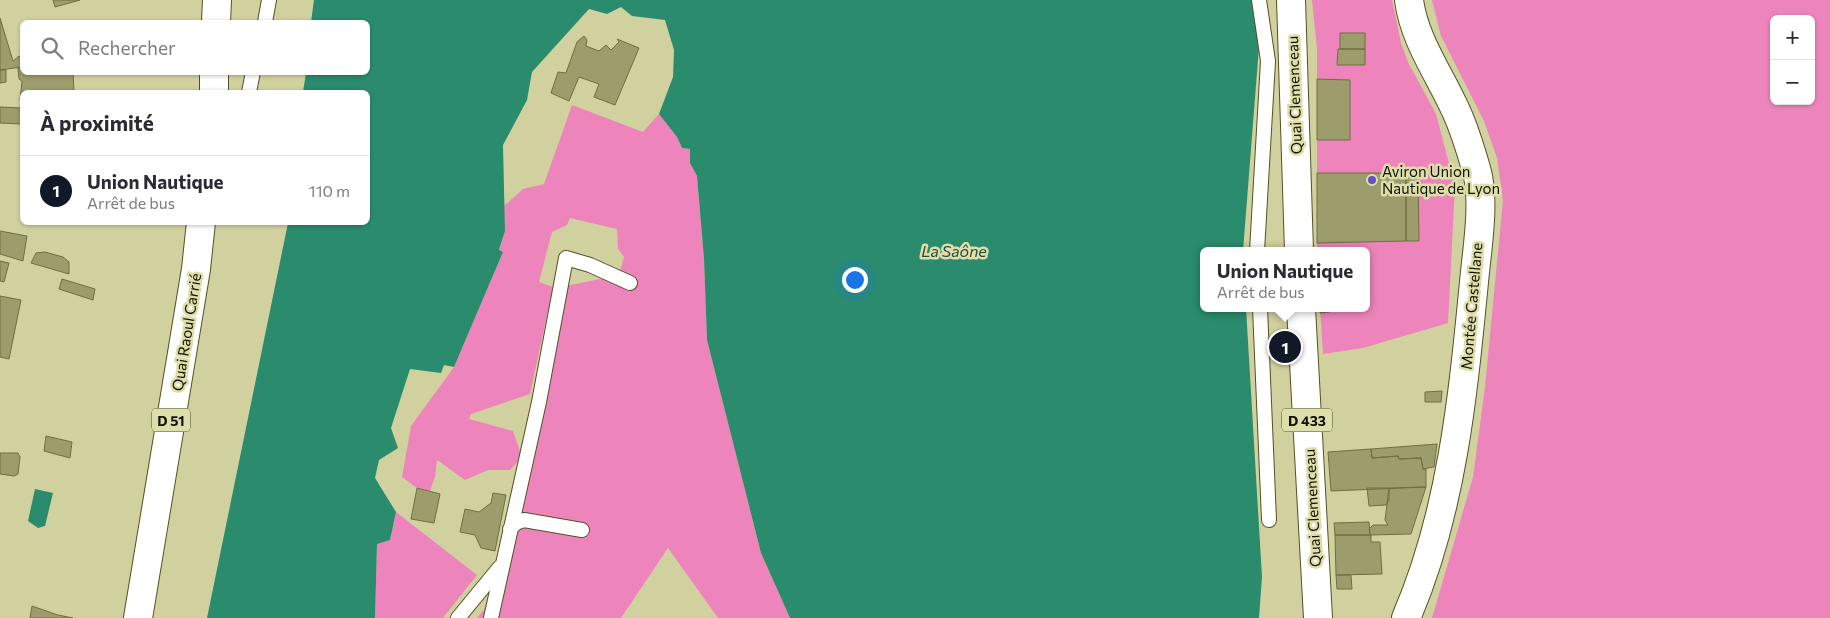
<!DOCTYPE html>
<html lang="fr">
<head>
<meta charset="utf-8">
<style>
  :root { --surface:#fff; --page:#f7f7f7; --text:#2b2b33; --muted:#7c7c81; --line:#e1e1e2; --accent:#111827 }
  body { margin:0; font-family:Commissioner,sans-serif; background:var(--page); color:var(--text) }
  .controls { position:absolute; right:15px; top:15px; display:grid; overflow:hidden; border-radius:8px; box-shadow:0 1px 4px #0004 }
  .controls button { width:45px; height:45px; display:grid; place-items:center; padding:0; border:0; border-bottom:1px solid var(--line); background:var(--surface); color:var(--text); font:25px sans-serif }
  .you { position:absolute; left:854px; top:279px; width:18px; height:18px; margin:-12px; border:4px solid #fff; border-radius:50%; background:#1a73e8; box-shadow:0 0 0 8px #1a73e833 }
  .badge { display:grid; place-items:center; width:32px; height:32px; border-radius:50%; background:var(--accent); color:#fff; font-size:16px; font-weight:700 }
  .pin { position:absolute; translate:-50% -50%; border:2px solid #fff; box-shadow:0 1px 5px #0006 }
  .popup { position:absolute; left:1200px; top:247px; width:170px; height:65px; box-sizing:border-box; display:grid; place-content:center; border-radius:8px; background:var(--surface); filter:drop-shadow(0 1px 4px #0005); font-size:16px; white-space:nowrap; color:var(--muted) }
  .popup b { font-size:19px; color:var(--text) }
  .popup::after { content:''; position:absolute; left:50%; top:100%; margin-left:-10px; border:10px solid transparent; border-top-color:var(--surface) }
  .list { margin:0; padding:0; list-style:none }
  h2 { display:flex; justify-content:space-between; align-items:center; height:65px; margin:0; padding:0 20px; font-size:21px }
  h2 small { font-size:16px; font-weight:400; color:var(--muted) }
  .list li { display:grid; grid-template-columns:32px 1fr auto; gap:15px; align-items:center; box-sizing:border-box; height:70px; padding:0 20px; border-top:1px solid var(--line) }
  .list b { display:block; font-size:19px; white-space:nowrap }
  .list p { margin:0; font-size:16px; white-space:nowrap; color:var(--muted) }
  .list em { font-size:16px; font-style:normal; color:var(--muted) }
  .icon { flex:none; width:28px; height:28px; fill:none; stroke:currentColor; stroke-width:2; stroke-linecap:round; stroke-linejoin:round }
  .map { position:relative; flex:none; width:1830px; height:618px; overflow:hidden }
  .search { position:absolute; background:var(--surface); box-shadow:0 1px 4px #0004; left:20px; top:20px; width:350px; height:55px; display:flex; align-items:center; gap:12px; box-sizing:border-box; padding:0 18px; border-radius:8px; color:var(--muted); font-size:19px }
  .panel { position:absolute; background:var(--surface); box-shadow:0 1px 4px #0004; left:20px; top:90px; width:350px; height:135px; border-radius:8px }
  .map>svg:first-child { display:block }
</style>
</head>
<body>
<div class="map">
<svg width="1830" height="618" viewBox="0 0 1830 618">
  <rect width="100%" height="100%" fill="#d1d19f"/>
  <path fill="#ed85bc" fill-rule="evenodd" d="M1312 0H1392L1401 43 1408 62 1436 114 1455 186 1448 323 1363 348 1323 354 1320 308H1366V251H1317V49Z
    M1432 0H1830V618H1432L1473 477 1485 387 1503 200 1497 158 1484 121 1441 36ZM1774 19H1811V101H1774Z
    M572 105 643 132 659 114 677 137 682 148 690 149V163L697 176 704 259 707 340 761 553 790 618H718L668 548 621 618H477L484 610 510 529 561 287 600 279 617 281 624 257 618 249 617 229 570 218 567 225 552 232 539 282 553 287 530 394 471 414 469 419 513 431 522 457 510 470H488L465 480 437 460 435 477 430 491 417 488 402 477 411 426 454 367 503 252 499 251 505 231 504 206 523 189 544 184Z
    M396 512 477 575 443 618H375L377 543 390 540Z"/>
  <path fill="#2a8c6d" d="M314 0H1253L1259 47 1243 251H1204V308H1246L1262 577 1259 618H790L761 553 707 340 704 259 697 176 690 163V149L682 148 677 137 659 114 673 77 674 50 665 20 632 16 621 7 607 14 589 9 532 72 527 100 503 145 505 231 499 250 503 252 454 367 444 365 441 373 410 369 391 428 398 448 379 460 375 478 396 512 390 540 377 544 375 618H207L288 223 368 222V92H303L306 73 368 72V22H311Z
    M35 489 53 493 45 526 38 528 28 521Z"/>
  <path fill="#9c9c6c" stroke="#706f41" d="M53 0H80L55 7Z
    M0 18 13 61 19 56 22 58V67L0 70Z
    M1340 33H1365V49H1340Z
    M584 36 587 40 586 46 599 51 606 45 611 50 619 42 617 39 639 48 615 105 594 97 599 84 579 77 569 101 551 93 558 72 566 73 577 42Z
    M1338 49H1365V65H1337Z
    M22 67V72H73L74 92H22V100H20L22 81 19 79 18 68Z
    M0 70H6V82L0 83Z
    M1317 79 1350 80V140H1317Z
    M0 107 22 108V124L0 123Z
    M1317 173H1406V241L1317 243Z
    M1406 173H1418L1419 241H1406Z
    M0 231 27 236 23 261 0 254Z
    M45 252 63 257 69 262V274L31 263 36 253Z
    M0 261 9 263 4 282 0 281Z
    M62 279 95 289 93 300 59 289Z
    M0 296 21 300 9 359 0 357Z
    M1320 308H1336V311L1320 313Z
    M1442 391 1441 402H1425V392Z
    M46 436 72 442 70 458 44 451Z
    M1437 444 1434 467 1423 469 1421 458 1399 459 1398 456 1372 458 1371 449Z
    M1371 449 1372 458 1398 456 1399 459 1421 458 1423 469H1426V487L1331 491 1328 452Z
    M0 453H18L20 457 18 474 14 476 0 474Z
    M1426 487 1411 534 1370 535 1369 529 1373 525H1388L1385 520 1389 488Z
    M417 488 440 494 434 523 411 519Z
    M1367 488H1389V500L1386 505 1369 506Z
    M493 493 506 495 495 551 481 548 475 535 460 532 465 509 479 512 491 503Z
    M1369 522 1370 535H1335L1334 523Z
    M1335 535H1371V542H1380L1382 574 1336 575Z
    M1336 575H1351L1352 589H1337Z
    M32 606 58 615 73 618H30Z"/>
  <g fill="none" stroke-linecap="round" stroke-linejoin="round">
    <g stroke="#535224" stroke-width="16">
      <path id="service" d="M265 22 269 0
        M249 92 253 72
        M1257 251 1268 61 1259 0
        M1260 308 1269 520
        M510 529 516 523 524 520 582 530
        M458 618 500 567
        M491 618 539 402 566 258 590 265 630 283"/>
    </g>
    <g stroke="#535224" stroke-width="30">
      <path id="secondary" d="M1406 618C1452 512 1463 395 1474 282 1477 249 1485 203 1477 172 1471 151 1465 130 1456 111 1440 75 1414 40 1409 0"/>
    </g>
    <g stroke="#535224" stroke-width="30">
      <path id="primary" d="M1291 0 1299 251
        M216 22 217 0
        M214 92V72
        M1301 308 1318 618
        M138 618 196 269 201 222"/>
    </g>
    <use href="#service" stroke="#fff" stroke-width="14"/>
    <use href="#secondary" stroke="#fff" stroke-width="28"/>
    <use href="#primary" stroke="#fff" stroke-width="28"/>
  </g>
  <circle fill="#674ec7" stroke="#dedeab" stroke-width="2" cx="1372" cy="180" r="5"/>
  <g text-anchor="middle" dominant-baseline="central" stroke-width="5" stroke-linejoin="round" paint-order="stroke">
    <g fill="#dedeab" stroke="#4f4e35" stroke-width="1">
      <rect x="152" y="408.5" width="38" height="23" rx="4"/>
      <rect x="1282" y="408.5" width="50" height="23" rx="4"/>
    </g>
    <g font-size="14" font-weight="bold" fill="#121102">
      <text x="171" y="420">D 51</text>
      <text x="1307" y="420">D 433</text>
    </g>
    <g font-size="15" fill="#121102" stroke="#dedeab">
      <text transform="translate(1294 95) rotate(-92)">Quai Clemenceau</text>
      <text transform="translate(1471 306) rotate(-85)">Montée Castellane</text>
      <text transform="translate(186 332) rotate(-81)">Quai Raoul Carrié</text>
      <text transform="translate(1312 508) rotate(-93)">Quai Clemenceau</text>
    </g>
    <g font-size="15" fill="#121102" stroke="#dedeab" text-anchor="start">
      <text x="1382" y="171">Aviron Union<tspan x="1382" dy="17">Nautique de Lyon</tspan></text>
    </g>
    <g font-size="16" font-style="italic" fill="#2c493e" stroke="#dedeab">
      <text x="954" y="250">La Saône</text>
    </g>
  </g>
</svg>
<div class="controls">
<button>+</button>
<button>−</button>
</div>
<div class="you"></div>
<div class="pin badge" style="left:1285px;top:347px">1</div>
<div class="popup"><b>Union Nautique</b>Arrêt de bus</div>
<div class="search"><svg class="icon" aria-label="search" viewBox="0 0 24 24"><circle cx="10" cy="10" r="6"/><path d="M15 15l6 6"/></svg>Rechercher</div>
<section class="panel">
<h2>À proximité<small></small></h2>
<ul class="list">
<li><span class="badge">1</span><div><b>Union Nautique</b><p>Arrêt de bus</p></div><em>110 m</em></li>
</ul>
</section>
</div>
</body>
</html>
